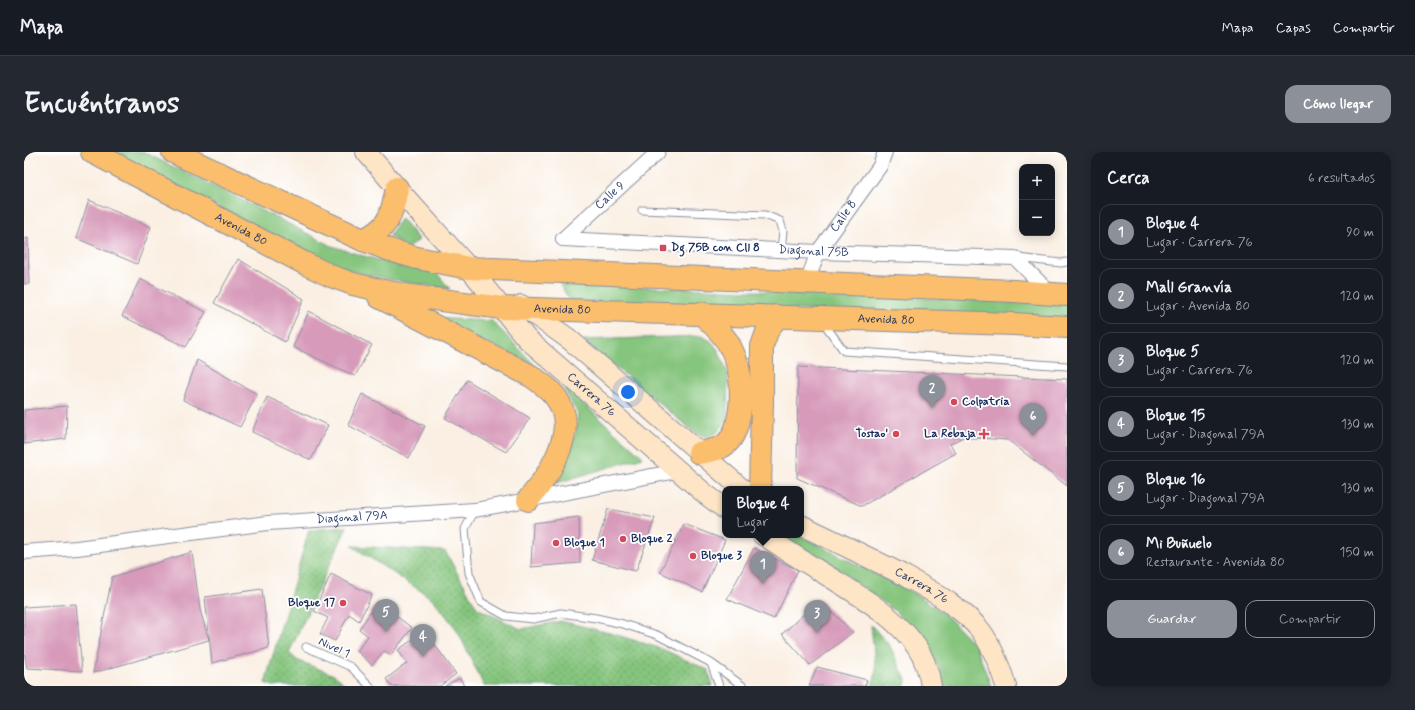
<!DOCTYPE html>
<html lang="es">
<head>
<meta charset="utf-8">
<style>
  :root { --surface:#171b24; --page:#242831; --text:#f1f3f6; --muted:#9ea1a6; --line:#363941; --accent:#8c9099 }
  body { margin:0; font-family:Mynerve,sans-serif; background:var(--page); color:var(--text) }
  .controls { position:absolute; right:12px; top:12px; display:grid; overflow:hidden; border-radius:8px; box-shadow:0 2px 10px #0003 }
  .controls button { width:36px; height:36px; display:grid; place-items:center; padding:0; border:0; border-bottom:1px solid var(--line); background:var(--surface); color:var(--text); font:20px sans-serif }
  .you { position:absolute; left:604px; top:240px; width:14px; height:14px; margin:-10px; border:3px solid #fff; border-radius:50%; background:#1a73e8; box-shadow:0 0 0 6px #1a73e833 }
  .badge { display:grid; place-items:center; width:26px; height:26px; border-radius:50%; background:var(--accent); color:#fff; font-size:13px; font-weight:700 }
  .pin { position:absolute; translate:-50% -33px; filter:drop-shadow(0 1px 2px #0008) }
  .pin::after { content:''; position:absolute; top:21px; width:14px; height:12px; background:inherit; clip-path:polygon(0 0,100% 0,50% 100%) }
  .popup { position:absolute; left:698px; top:334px; width:82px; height:52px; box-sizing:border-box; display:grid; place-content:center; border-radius:8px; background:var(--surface); filter:drop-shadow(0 1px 3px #0005); font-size:13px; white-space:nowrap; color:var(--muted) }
  .popup b { font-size:15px; color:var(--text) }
  .popup::after { content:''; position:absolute; left:50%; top:100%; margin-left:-8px; border:8px solid transparent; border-top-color:var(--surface) }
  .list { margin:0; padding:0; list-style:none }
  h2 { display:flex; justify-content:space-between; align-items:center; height:52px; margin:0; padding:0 16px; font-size:17px }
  h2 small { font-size:13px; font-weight:400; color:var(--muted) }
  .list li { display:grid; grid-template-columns:26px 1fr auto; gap:12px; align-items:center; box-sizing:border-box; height:56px; margin:0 8px 8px; padding:0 8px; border:1px solid var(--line); border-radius:12px }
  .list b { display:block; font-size:15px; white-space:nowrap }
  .list p { margin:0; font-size:13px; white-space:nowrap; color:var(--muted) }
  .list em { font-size:13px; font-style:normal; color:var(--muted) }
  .actions { display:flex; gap:8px; padding:12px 16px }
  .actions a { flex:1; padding:9px 0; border:1px solid var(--accent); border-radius:12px; text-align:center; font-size:14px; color:var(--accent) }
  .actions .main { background:var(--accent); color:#fff }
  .map { position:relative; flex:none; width:1043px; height:534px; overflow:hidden; border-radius:12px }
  header { display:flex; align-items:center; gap:24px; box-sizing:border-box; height:56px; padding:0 20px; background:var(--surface); border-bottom:1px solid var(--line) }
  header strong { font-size:19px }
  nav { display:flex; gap:22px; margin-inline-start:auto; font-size:14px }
  .intro { display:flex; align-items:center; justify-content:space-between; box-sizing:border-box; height:96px; padding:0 24px }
  h1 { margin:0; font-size:28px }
  .button { padding:10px 18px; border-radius:12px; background:var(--accent); color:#fff; font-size:14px; font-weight:700 }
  main { display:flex; gap:24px; padding:0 24px }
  aside { flex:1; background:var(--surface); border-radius:12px; box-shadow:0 2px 10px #0003 }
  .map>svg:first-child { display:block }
</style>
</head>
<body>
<header>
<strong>Mapa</strong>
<nav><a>Mapa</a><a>Capas</a><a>Compartir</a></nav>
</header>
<div class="intro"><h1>Encuéntranos</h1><a class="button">Cómo llegar</a></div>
<main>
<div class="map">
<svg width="1043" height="534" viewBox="0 0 1043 534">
  <defs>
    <pattern id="park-dots" width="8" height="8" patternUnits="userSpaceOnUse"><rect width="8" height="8" fill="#85c57d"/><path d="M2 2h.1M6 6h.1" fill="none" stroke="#6ca06a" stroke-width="1.8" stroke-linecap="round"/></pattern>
  </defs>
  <rect width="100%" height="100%" fill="#fff"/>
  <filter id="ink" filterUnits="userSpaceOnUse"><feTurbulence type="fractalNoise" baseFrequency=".025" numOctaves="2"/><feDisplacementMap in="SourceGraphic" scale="8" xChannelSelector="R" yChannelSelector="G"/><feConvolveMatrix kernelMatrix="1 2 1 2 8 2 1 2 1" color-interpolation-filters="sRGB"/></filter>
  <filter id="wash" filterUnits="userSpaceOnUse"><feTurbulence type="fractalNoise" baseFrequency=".012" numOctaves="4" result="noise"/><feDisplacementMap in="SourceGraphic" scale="16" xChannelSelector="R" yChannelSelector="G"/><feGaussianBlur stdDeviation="0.9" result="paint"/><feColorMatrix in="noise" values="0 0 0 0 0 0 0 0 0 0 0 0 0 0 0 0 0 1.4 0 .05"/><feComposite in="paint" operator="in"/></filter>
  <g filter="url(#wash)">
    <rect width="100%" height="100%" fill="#faefe2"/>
    <path fill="#85c57d" stroke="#507a6e" d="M86 0H119L218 48 308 94 336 103 373 113 410 118 426 137 368 128 327 119 300 109Z
      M377 66 395 88 383 96 365 84Z
      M535 131 1043 152V168L546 149Z
      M407 166 468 169 510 212Z
      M677 184 687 189 694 198 704 221 703 268 693 281 682 285 670 280 559 188Z
      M537 232 619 305 526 333 543 304 552 281 554 262Z
      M756 383H775L897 445 923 464 952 494 967 534H916V520L905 494 870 458 817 419Z"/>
    <path fill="url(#park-dots)" stroke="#507a6e" d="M323 375 265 501 273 508 310 523 323 534H249L241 531 285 378Z
      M328 394 421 399 453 456 497 477 537 469 590 482 638 497 684 518 689 534H460L433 478 409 447Z
      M847 473 866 494 882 528 881 534H848L852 521Z"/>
    <g id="blocks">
      <path fill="#d79ab9" d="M65 48 127 75 113 112 52 86Z
        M4 86 5 132H0V87Z
        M214 107 280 147 261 190 190 151Z
        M116 127 182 160 162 195 98 164Z
        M285 159 348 193 331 224 269 195Z
        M173 208 233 242 216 275 159 248Z
        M774 215 1043 227V334L984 288 939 285 926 292 932 301 838 354 773 326Z
        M443 228 506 266 482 300 421 266Z
        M338 242 401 274 385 306 324 273Z
        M243 245 304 273 287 308 228 280Z
        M43 254 42 287 0 292V258Z
        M584 357 631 366 612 419 568 408Z
        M555 365 556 411 507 415 509 371Z
        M660 372 701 388 678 440 636 420Z
        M730 396 774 418 750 467 703 447Z
        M168 400 176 458 185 488 69 521 88 425Z
        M307 422 348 443 335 469 325 462 311 489 296 482 304 466 290 459Z
        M238 437 245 496 188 511 181 445Z
        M795 448 829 480 786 513 758 482Z
        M354 450 388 476 367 503 360 499 348 513 333 499 344 484 335 477Z
        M52 452 58 519 3 516 0 499V455Z
        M401 479 432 522 416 534H391L390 533 388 534H367L362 527 383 511 374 498Z
        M793 515 843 528 841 534H785Z
        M436 526 440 534H421Z"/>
    </g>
  </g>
  <g filter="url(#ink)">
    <use href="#blocks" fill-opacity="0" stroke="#8a8fa0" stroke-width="1"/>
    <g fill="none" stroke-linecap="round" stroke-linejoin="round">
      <g stroke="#8a8fa0" stroke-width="9">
        <path id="service" d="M618 58 741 63 756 69 759 79 757 98
          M994 106 1037 111 1043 110
          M799 170 820 199 1043 214
          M451 358 441 377 445 421 457 450 482 464 509 467 537 461 572 466 599 472 633 483 687 511 719 534
          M282 495 327 515 346 534
          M687 511 695 534"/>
      </g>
      <g stroke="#8a8fa0" stroke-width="16">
        <g id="minor">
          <path id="s1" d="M539 87 794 100 991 106 1027 142"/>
          <path id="s2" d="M539 87 634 0"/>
          <path id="s3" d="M783 130 794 100 856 14 861 0"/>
          <path id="s4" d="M0 400 53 396 244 371 451 358 653 319"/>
        </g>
      </g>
      <g stroke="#8a8fa0" stroke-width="22">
        <g id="secondary">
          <path id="s5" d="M342 0 373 36 445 116 503 187 680 341 701 357"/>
          <path d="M497 153 545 187 718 337"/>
          <path id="s6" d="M777 373C812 390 847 406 881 424 907 439 938 455 957 479 969 495 976 515 982 534"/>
          <path d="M739 383C763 399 787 414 812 429 841 447 872 466 892 494 900 506 905 520 907 534"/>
        </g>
      </g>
      <g stroke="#8a8fa0" stroke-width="24">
        <g id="primary">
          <path id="s7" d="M68 0 284 113 307 124 329 132 360 139 387 144 478 156 990 172 1043 175"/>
          <path d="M149 0 339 88 366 98 393 106 445 116 990 139 1043 143"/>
          <path d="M339 88C366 75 367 64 373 36"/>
          <path d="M355 145 507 224C520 233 533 242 538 257 550 286 522 327 504 348"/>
          <path d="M675 301C684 299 696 298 703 291 717 278 718 243 716 226 715 215 711 204 706 194 699 181 687 171 677 161"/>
          <path d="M736 337 738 251V194L743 180 753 164"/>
        </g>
      </g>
      <use href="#service" stroke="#fff" stroke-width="7"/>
      <use href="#minor" stroke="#fff" stroke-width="14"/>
      <use href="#secondary" stroke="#fde5c5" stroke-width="20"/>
      <use href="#primary" stroke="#fabe6d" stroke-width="22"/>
    </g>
  </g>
  <g fill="#d1495b" stroke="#fff" stroke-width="1.5">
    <rect x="635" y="92" width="8" height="8" rx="2"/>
    <circle cx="930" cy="250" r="4"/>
    <circle cx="872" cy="282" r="4"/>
    <path d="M958 276h4v4h4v4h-4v4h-4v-4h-4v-4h4z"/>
    <circle cx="599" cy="387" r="4"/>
    <circle cx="532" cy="391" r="4"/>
    <circle cx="669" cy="404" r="4"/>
    <circle cx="319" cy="451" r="4"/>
  </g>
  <g text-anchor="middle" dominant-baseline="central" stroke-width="3.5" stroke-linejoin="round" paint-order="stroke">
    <g font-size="12" fill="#1b2f5e" stroke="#fff">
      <text stroke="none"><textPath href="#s2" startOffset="64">Calle 9</textPath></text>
      <text stroke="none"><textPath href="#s3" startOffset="76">Calle 8</textPath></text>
      <text stroke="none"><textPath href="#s7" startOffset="168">Avenida 80</textPath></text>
      <text stroke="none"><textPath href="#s1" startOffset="251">Diagonal 75B</textPath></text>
      <text stroke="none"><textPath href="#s7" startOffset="504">Avenida 80</textPath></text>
      <text stroke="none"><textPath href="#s7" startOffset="828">Avenida 80</textPath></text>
      <text stroke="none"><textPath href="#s5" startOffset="332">Carrera 76</textPath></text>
      <text stroke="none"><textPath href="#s4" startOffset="330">Diagonal 79A</textPath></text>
      <text stroke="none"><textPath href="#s6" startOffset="135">Carrera 76</textPath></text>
      <text transform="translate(310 496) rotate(25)">Nivel 1</text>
    </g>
    <g font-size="12" font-weight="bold" fill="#1b2f5e" stroke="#fff" text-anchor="start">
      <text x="647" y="96">Dg 75B con Cll 8</text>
      <text x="938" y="250">Colpatria</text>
      <text x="864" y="282" text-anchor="end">Tostao'</text>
      <text x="952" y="282" text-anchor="end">La Rebaja</text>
      <text x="607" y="387">Bloque 2</text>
      <text x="540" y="391">Bloque 1</text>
      <text x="677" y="404">Bloque 3</text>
      <text x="311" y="451" text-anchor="end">Bloque 17</text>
    </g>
  </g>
</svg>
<div class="controls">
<button>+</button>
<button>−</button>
</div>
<div class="you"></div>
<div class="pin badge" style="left:739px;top:432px">1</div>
<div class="popup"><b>Bloque 4</b>Lugar</div>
<div class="pin badge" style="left:908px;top:256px">2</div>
<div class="pin badge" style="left:793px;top:481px">3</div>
<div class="pin badge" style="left:399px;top:505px">4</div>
<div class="pin badge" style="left:362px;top:480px">5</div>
<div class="pin badge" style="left:1009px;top:284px">6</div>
</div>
<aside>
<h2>Cerca<small>6 resultados</small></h2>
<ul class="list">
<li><span class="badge">1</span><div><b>Bloque 4</b><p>Lugar · Carrera 76</p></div><em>90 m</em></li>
<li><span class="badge">2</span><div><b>Mall Granvía</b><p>Lugar · Avenida 80</p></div><em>120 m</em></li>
<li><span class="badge">3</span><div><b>Bloque 5</b><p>Lugar · Carrera 76</p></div><em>120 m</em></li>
<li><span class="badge">4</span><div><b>Bloque 15</b><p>Lugar · Diagonal 79A</p></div><em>130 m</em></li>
<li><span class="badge">5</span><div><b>Bloque 16</b><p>Lugar · Diagonal 79A</p></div><em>130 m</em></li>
<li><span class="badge">6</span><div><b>Mi Buñuelo</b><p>Restaurante · Avenida 80</p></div><em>150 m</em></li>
</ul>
<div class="actions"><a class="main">Guardar</a><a>Compartir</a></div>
</aside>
</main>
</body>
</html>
